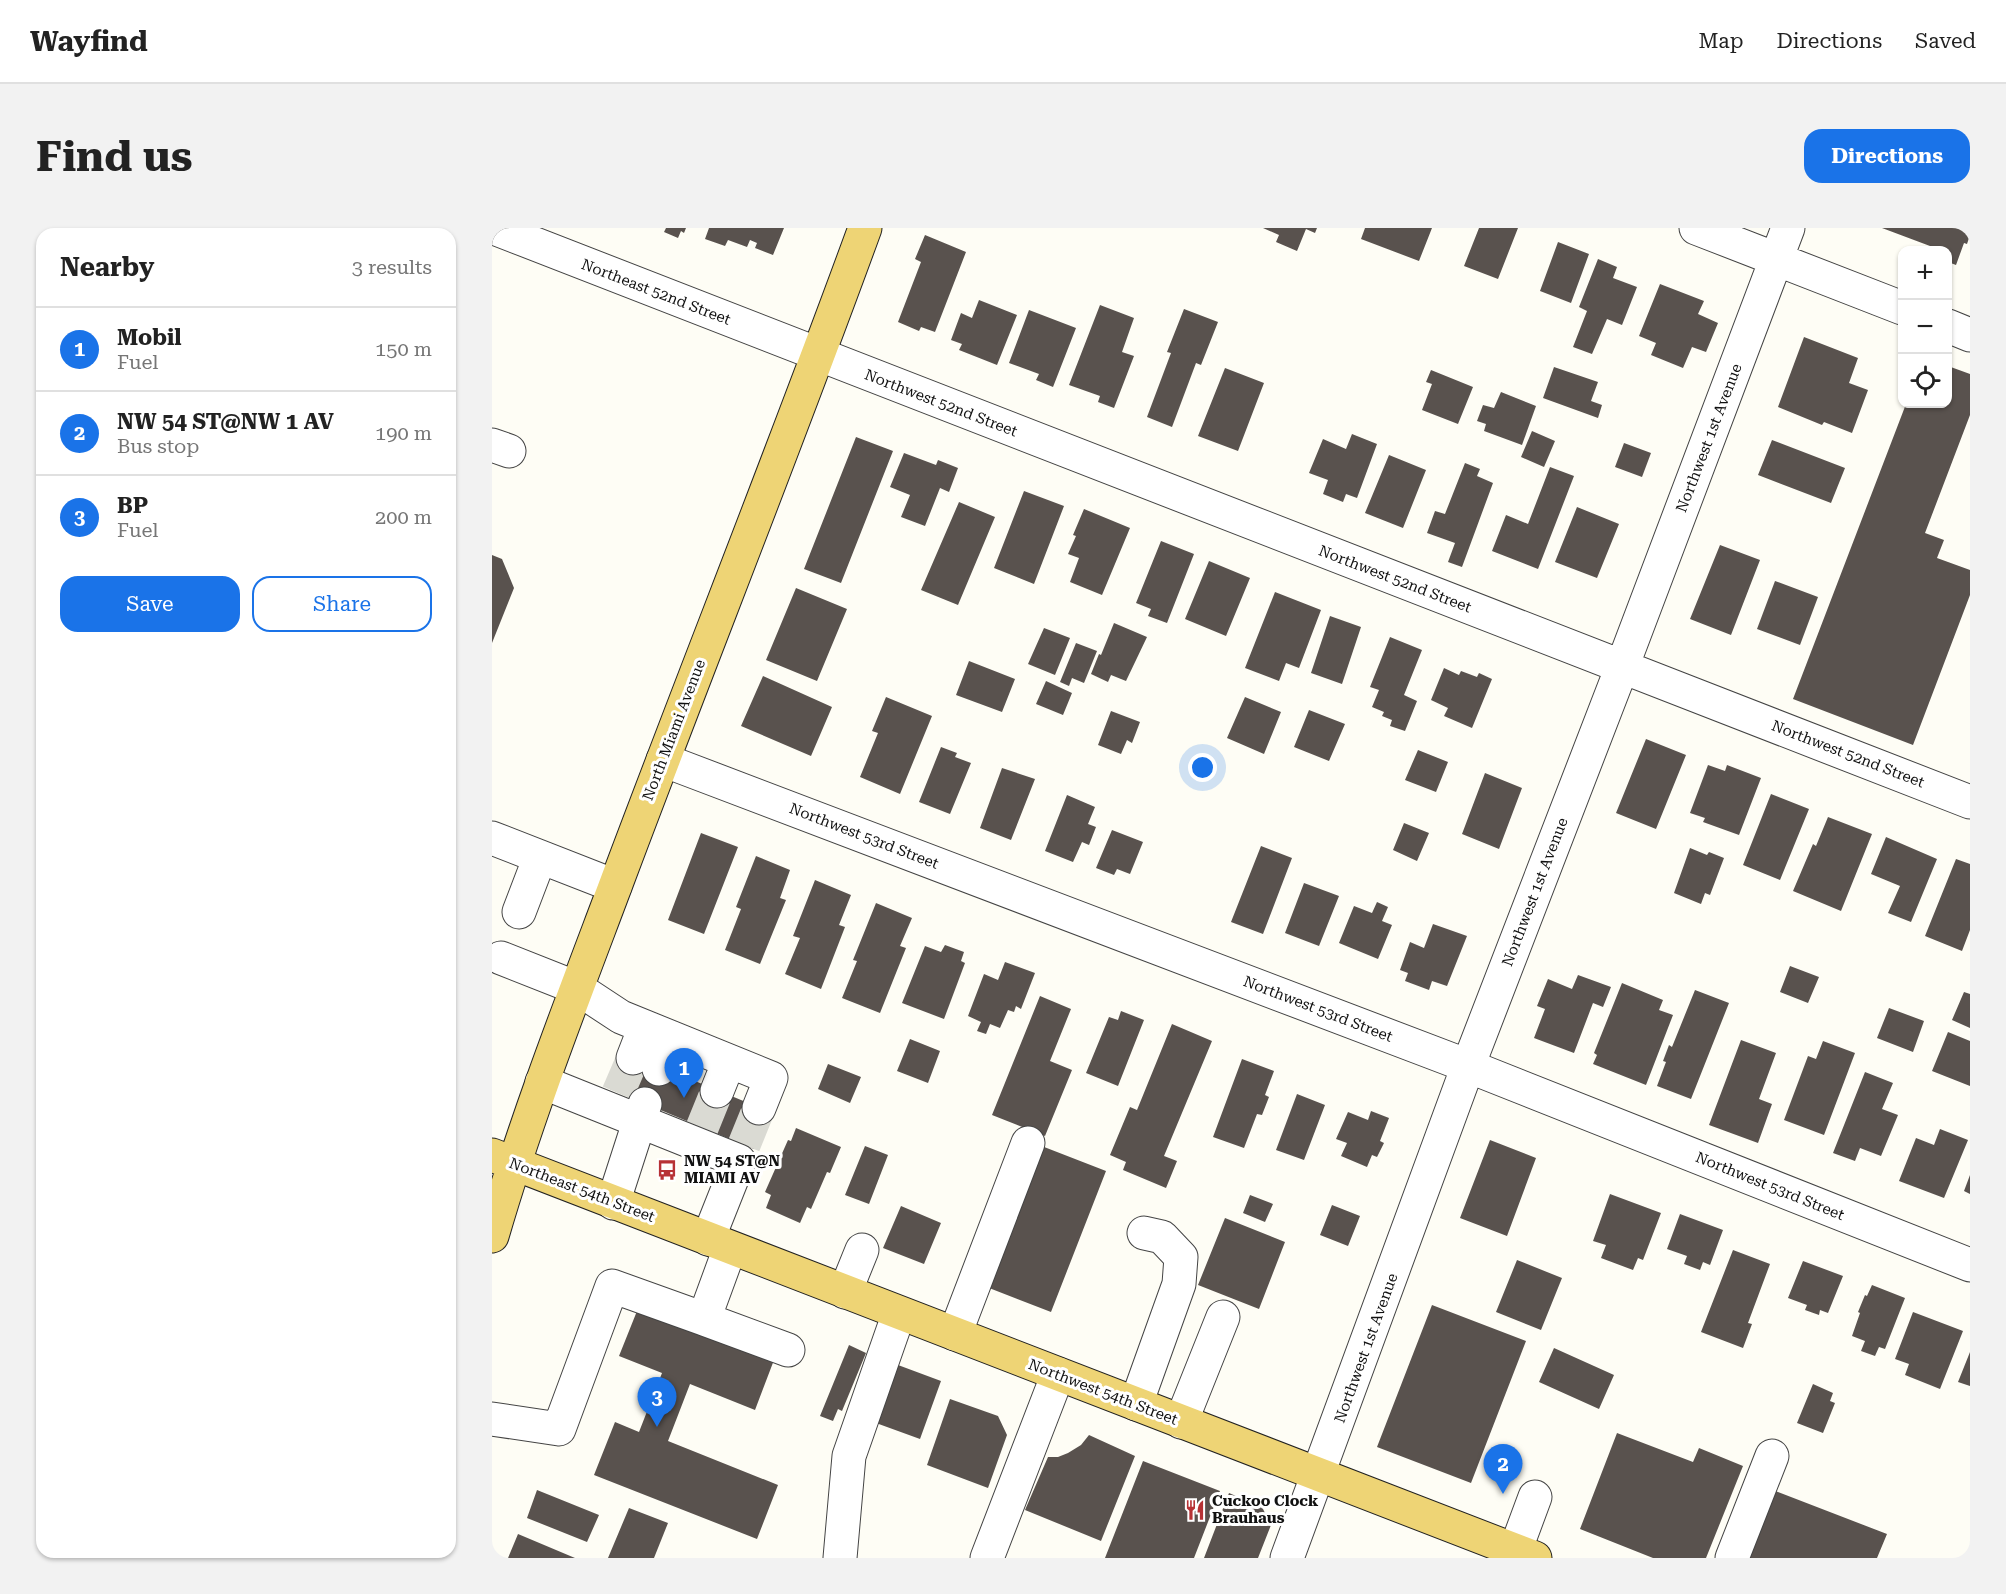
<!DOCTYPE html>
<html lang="en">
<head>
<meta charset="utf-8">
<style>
  :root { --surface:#fff; --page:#f2f2f2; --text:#222; --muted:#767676; --line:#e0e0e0; --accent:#1a73e8 }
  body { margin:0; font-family:"Roboto Serif",serif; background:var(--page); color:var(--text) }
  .controls { position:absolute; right:18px; top:18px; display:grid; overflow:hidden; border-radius:12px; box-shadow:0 2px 4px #0004 }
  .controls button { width:54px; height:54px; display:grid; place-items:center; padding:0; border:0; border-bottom:2px solid var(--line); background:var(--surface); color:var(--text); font:30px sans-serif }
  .you { position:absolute; left:711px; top:540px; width:21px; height:21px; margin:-15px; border:4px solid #fff; border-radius:50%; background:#1a73e8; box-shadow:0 0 0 9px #1a73e833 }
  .badge { display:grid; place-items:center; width:39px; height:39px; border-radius:50%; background:var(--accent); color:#fff; font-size:20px; font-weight:700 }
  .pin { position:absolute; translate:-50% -50px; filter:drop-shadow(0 2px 3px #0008) }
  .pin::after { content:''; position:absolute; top:32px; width:21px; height:18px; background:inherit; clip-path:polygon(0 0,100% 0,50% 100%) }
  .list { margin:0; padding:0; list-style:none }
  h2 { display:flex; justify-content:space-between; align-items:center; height:78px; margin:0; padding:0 24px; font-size:26px }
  h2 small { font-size:20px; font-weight:400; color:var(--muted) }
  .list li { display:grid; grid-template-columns:39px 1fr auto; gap:18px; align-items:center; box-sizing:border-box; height:84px; padding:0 24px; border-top:2px solid var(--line) }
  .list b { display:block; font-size:22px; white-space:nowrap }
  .list p { margin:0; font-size:20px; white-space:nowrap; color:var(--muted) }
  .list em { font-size:20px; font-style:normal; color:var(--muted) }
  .actions { display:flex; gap:12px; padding:18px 24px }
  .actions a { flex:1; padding:14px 0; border:2px solid var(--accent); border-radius:18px; text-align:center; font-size:21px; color:var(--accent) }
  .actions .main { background:var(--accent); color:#fff }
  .icon { flex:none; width:33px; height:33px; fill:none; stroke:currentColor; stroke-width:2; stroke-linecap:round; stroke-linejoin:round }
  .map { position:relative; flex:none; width:1478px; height:1330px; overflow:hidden; border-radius:18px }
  header { display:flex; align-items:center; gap:36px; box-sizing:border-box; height:84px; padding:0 30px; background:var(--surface); border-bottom:2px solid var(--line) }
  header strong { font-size:28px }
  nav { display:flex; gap:33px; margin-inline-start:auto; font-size:21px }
  .intro { display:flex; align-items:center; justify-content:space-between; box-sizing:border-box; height:144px; padding:0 36px }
  h1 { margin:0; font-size:42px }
  .button { padding:15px 27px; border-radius:18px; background:var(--accent); color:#fff; font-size:21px; font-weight:700 }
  main { display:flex; gap:36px; padding:0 36px }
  aside { flex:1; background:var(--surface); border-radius:18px; box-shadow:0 2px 4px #0004 }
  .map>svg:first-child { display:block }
</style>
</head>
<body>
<header>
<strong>Wayfind</strong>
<nav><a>Map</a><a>Directions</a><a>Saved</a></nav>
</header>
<div class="intro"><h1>Find us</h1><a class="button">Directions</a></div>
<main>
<aside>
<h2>Nearby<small>3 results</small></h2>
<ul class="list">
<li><span class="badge">1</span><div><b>Mobil</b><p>Fuel</p></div><em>150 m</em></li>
<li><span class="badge">2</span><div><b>NW 54 ST@NW 1 AV</b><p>Bus stop</p></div><em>190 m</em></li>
<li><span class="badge">3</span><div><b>BP</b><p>Fuel</p></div><em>200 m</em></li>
</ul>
<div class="actions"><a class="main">Save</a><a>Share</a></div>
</aside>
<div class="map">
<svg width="1478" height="1330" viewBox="0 0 1478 1330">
  <rect width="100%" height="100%" fill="#fefdf5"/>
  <path fill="#59524e" d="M174 0H194L192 5 189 3 186 10 172 4Z
    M217 0H292L281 27 263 20 265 15 258 12 255 19 236 12 233 18 213 11Z
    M771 0H825L823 5 814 1 805 23 784 14 787 7Z
    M873 0H940L927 33 869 11Z
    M987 0H1026L1006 51 972 38Z
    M1390 0H1478V7L1475 16 1472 15 1464 37 1456 34V22H1437L1438 18Z
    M433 7 474 24 443 104 429 99 427 103 406 94 429 34 423 31Z
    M1066 14 1097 26 1079 75 1048 63Z
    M1106 31 1125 39 1121 50 1145 59 1130 97 1115 91 1100 126 1081 119 1095 83 1087 79Z
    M1168 56 1212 73 1206 86 1226 95 1214 124 1200 119 1191 140 1159 127 1164 115 1147 108Z
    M487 72 525 87 505 137 467 122 470 116 459 112 469 85 480 90Z
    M608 77 642 90 630 124 642 128 622 180 606 174 608 168 577 157Z
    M692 81 726 94 709 137 704 135 680 199 655 189 679 125 675 124Z
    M537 82 584 100 561 159 544 152 547 146 517 135Z
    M1312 109 1366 130 1357 155 1376 162 1360 205 1332 194 1330 197 1286 179Z
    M1456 138 1478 146V187L1433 305 1452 312 1445 330 1478 342V367L1421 517 1301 471 1414 176H1456Z
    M1062 139 1106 154 1099 173 1110 177 1106 190 1051 170Z
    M733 140 772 155 746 223 706 208Z
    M939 142 981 159 966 196 930 182 940 156 934 154Z
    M1009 164 1044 178 1030 217 992 203 994 196 985 193 991 177 1002 180Z
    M1040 203 1063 213 1052 239 1029 229Z
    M860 206 885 216 865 270 854 266 851 274 831 266 836 252 817 245 831 211 854 221Z
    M364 209 401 223 349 355 312 341Z
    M1280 212 1353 240 1339 275 1266 247Z
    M1132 215 1159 225 1150 249 1123 239Z
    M412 225 444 237 446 232 466 240 457 264 448 260 433 298 409 289 418 267 398 259Z
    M897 227 934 242 911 300 873 285Z
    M973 235 988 241 985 248 1001 255 970 339 956 334 963 315 935 305 943 283 953 286Z
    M1058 239 1082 248 1046 341 1000 323 1014 287 1036 296Z
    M532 263 572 278 542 356 502 340Z
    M467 274 503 289 466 377 429 362Z
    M1085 279 1127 296 1105 350 1063 334Z
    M592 281 638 300 610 367 578 354 587 330 576 326 584 308 581 307Z
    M669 313 702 326 675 395 656 388 659 381 644 375Z
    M1228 317 1268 332 1239 407 1198 391Z
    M0 327 10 331 22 360 0 415Z
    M717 333 758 350 734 408 693 391Z
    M1283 353 1326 369 1308 417 1265 401Z
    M304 360 355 381 325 453 274 432Z
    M783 364 829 382 807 440 794 435 787 453 753 440Z
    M838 388 869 399 850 456 819 445Z
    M622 395 655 409 634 453 619 447 616 454 599 446 607 426 609 427Z
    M552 400 578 410 563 447 536 436Z
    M898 409 930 422 912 467 925 473 913 503 898 498 900 492 890 488 892 484 880 479 887 462 878 459Z
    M584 415 605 423 592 455 580 450 577 458 568 454Z
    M477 433 523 451 510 484 464 467Z
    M952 440 967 447 969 443 985 449 987 445 1000 451 980 500 952 488 956 480 939 472Z
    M271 448 340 479 319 528 249 498Z
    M554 453 580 465 571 487 544 476Z
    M394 469 440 488 408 566 368 549 386 505 380 503Z
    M753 469 789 484 772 526 735 510Z
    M817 482 853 496 837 533 802 519Z
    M619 483 648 494 640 515 635 512 629 526 606 517Z
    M1154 511 1194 527 1164 601 1124 585Z
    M449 519 465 525 463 529 479 535 458 586 427 574Z
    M926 522 956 534 944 564 913 552Z
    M1216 537 1233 543 1235 537 1269 550 1247 607 1211 594 1213 590 1198 585Z
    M510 540 543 551 519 612 488 600Z
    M993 545 1030 560 1007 621 970 606Z
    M1279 566 1317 581 1288 652 1251 637Z
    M575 567 603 579 596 596 604 599 597 617 590 614 581 634 553 623Z
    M1336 589 1380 606 1349 683 1301 663 1321 616 1324 618Z
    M912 595 937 605 925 633 901 622Z
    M620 602 651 614 638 646 625 641 622 647 604 640Z
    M209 605 246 619 212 706 176 692Z
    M1394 609 1445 631 1419 694 1396 685 1408 658 1379 646Z
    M769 618 800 630 771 706 739 694Z
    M1198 620 1215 627 1217 624 1232 630 1218 667 1213 665 1209 676 1182 665Z
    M264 628 298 642 288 670 294 672 268 736 233 722 249 681 244 679Z
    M1464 631 1478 636V702L1470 723 1433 708Z
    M323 652 359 667 347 697 353 699 329 761 293 746 308 710 301 708Z
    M812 655 847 668 827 718 793 705Z
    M885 674 896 679 890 693 900 697 886 731 847 715 862 678 880 685Z
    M384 675 420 690 408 718 414 720 388 785 350 770 365 733 361 732Z
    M941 696 975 708 955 758 940 753 937 762 913 753 916 745 908 742 918 714 932 720Z
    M453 717 472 724 469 733 473 735 452 791 410 775 433 718 449 724Z
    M513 734 543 745 529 781 524 778 522 784 516 782 508 800 498 796 494 806 485 803 489 794 476 788 492 746 506 752Z
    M1298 738 1327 749 1316 775 1288 764Z
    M1086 747 1119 759 1111 779 1101 775 1082 825 1042 810 1053 781 1045 778 1056 751 1080 761Z
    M1130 755 1171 772 1167 782 1181 787 1154 857 1101 836 1105 827 1102 825Z
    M1203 762 1237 775 1199 871 1165 858 1174 834 1171 833 1177 817 1180 819Z
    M1472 764 1478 766V800L1460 792Z
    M548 768 579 781 558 833 580 842 553 908 500 887Z
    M1397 780 1432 793 1421 824 1385 810Z
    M629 783 652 792 626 858 594 845 617 789 626 792Z
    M680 796 720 813 672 928 685 933 674 960 631 942 634 934 618 927 638 879 645 882Z
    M1456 804 1478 813V858L1440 843Z
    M418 811 448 823 436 855 405 843Z
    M1249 812 1284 825 1267 871 1280 876 1266 915 1217 897Z
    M1331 813 1363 825 1332 907 1292 892 1316 828 1324 831Z
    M183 821 211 833 203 853 278 884 262 921 118 861 133 826Z
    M750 831 782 843 773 867 777 869 770 887 765 886 752 920 721 909Z
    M336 836 369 849 358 875 326 861Z
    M1373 844 1401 855 1390 881 1406 887 1389 928 1368 920 1363 933 1341 925Z
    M805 866 833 877 812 932 784 922Z
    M879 883 897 890 888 913 892 915 885 929 880 927 875 939 849 928 855 915 844 911 856 884 876 892Z
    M304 900 349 919 338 945 335 944 319 981 315 979 308 995 274 980 279 967 273 964 296 912 299 913Z
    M1448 901 1476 912 1452 970 1407 953 1424 910 1442 917Z
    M998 912 1044 930 1015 1008 968 990Z
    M547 917 614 943 559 1084 492 1058Z
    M373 918 396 927 377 976 353 967Z
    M1478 947V966L1472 963Z
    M1118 966 1169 985 1151 1032 1146 1030 1141 1042 1109 1030 1114 1017 1101 1013Z
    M758 967 781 976 773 994 751 985Z
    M840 977 868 988 856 1018 828 1007Z
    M409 978 449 995 432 1036 391 1020Z
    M1188 986 1231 1002 1218 1037 1211 1034 1208 1042 1192 1036 1195 1028 1175 1021Z
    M733 990 793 1014 767 1081 706 1057Z
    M1241 1022 1278 1036 1256 1095 1260 1096 1251 1120 1209 1104Z
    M1025 1032 1070 1050 1049 1102 1004 1084Z
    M1311 1033 1351 1048 1336 1085 1328 1082 1327 1087 1313 1082 1315 1077 1296 1070Z
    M1380 1057 1413 1070 1393 1121 1387 1119 1383 1128 1369 1123 1373 1113 1360 1108 1368 1085 1366 1084 1373 1067 1375 1068Z
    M940 1077 1034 1113 979 1255 885 1219Z
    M147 1078 282 1132 263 1182 198 1156 176 1213 286 1257 265 1311 102 1247 123 1194 147 1204 170 1145 127 1128Z
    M1421 1084 1471 1103 1448 1161 1413 1147 1417 1136 1403 1131Z
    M357 1117 374 1125 350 1183 346 1181 341 1193 328 1188Z
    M1062 1120 1122 1147 1107 1181 1047 1154Z
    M1478 1124V1158L1466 1154Z
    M406 1137 449 1153 428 1211 384 1195Z
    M1321 1156 1341 1165 1338 1173 1343 1175 1331 1205 1305 1195Z
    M458 1171 506 1188 515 1207 496 1260 435 1237Z
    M1125 1205 1201 1234 1207 1220 1251 1238 1214 1330H1161L1088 1301Z
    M597 1207 643 1228 609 1313 533 1282 556 1229H566L576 1225 589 1217Z
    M651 1233 728 1263 702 1330H613Z
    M1278 1261 1395 1306 1385 1330H1251Z
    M45 1262 107 1287 95 1314 35 1290Z
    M737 1265 770 1279 779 1297 766 1330H712Z
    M137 1280 176 1295 162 1330H116Z
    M26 1306 83 1330H16Z"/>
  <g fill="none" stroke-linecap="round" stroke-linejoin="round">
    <path stroke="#dadad3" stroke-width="33" stroke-dasharray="33 16" stroke-linecap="butt" d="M126 865 141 830
      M210 900 225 863
      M252 917 267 880"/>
    <g stroke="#444" stroke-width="35">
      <path id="minor" d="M2 0 1478 574
        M1204 0 1410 80
        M1456 98 1478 107
        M0 217 17 223
        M171 532 976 838 1478 1037
        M0 610 123 658
        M27 684 48 629
        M9 730 85 760 129 789 279 850 267 880
        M141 830 153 799
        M167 841 179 810
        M50 854 247 933 216 1011
        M225 863 237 833
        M121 975 153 876
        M238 1020 212 1091 296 1122
        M353 1064 370 1022
        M463 1106 536 915
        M644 1176 687 1056 689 1029 670 1009 652 1005
        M0 1191 67 1201 120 1058 212 1091
        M689 1194 731 1089
        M1023 1323 1043 1269
        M348 1330 357 1228 407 1085
        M495 1330 566 1146
        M795 1330 976 838 1130 439 1296 0
        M1240 1330 1280 1228"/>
    </g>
    <g stroke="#222" stroke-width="35">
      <path id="major" d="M0 927 1043 1330
        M0 1008C35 888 80 773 124 656 206 437 293 220 373 0"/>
    </g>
    <use href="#minor" stroke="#fff" stroke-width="33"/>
    <use href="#major" stroke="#eed475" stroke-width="33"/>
  </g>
  <defs>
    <g id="bus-bare" transform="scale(1.62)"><path d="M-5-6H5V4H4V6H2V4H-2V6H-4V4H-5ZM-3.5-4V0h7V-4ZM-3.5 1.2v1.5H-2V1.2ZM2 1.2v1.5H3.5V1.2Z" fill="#b73235" stroke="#fff" stroke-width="2.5" paint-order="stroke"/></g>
    <g id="restaurant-bare" transform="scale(1.62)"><path d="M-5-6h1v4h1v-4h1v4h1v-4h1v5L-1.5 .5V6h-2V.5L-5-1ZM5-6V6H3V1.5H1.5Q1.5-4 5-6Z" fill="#b73235" stroke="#fff" stroke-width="2.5" paint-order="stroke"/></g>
  </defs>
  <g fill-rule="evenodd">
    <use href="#bus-bare" x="175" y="942"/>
    <use href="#restaurant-bare" x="703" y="1282"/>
  </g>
  <g text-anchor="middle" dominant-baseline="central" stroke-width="6" stroke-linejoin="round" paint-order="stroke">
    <g font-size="15" fill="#111" stroke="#fff">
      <text transform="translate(164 64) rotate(21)">Northeast 52nd Street</text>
      <text transform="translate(449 175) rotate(21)">Northwest 52nd Street</text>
      <text transform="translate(1217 210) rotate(-69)">Northwest 1st Avenue</text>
      <text transform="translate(903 351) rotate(21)">Northwest 52nd Street</text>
      <text transform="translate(182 502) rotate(-69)">North Miami Avenue</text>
      <text transform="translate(1356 526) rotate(21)">Northwest 52nd Street</text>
      <text transform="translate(372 608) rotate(21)">Northwest 53rd Street</text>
      <text transform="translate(1043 664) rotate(-69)">Northwest 1st Avenue</text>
      <text transform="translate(826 781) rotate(21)">Northwest 53rd Street</text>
      <text transform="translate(1278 958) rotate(22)">Northwest 53rd Street</text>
      <text transform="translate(90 962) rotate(21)">Northeast 54th Street</text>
      <text transform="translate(874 1120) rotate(-70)">Northwest 1st Avenue</text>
      <text transform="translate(611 1164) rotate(21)">Northwest 54th Street</text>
    </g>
    <g font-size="15" font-weight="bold" fill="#111" stroke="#fff" text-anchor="start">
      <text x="192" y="933">NW 54 ST@N<tspan x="192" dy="17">MIAMI AV</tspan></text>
      <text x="720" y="1273">Cuckoo Clock<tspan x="720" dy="17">Brauhaus</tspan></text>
    </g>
  </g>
</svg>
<div class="controls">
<button>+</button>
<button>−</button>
<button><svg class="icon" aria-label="locate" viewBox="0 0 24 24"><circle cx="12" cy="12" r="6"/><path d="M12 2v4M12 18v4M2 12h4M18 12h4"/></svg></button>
</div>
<div class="you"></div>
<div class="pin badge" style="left:192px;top:870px">1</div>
<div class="pin badge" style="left:1011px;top:1266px">2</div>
<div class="pin badge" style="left:165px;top:1199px">3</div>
</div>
</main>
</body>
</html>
